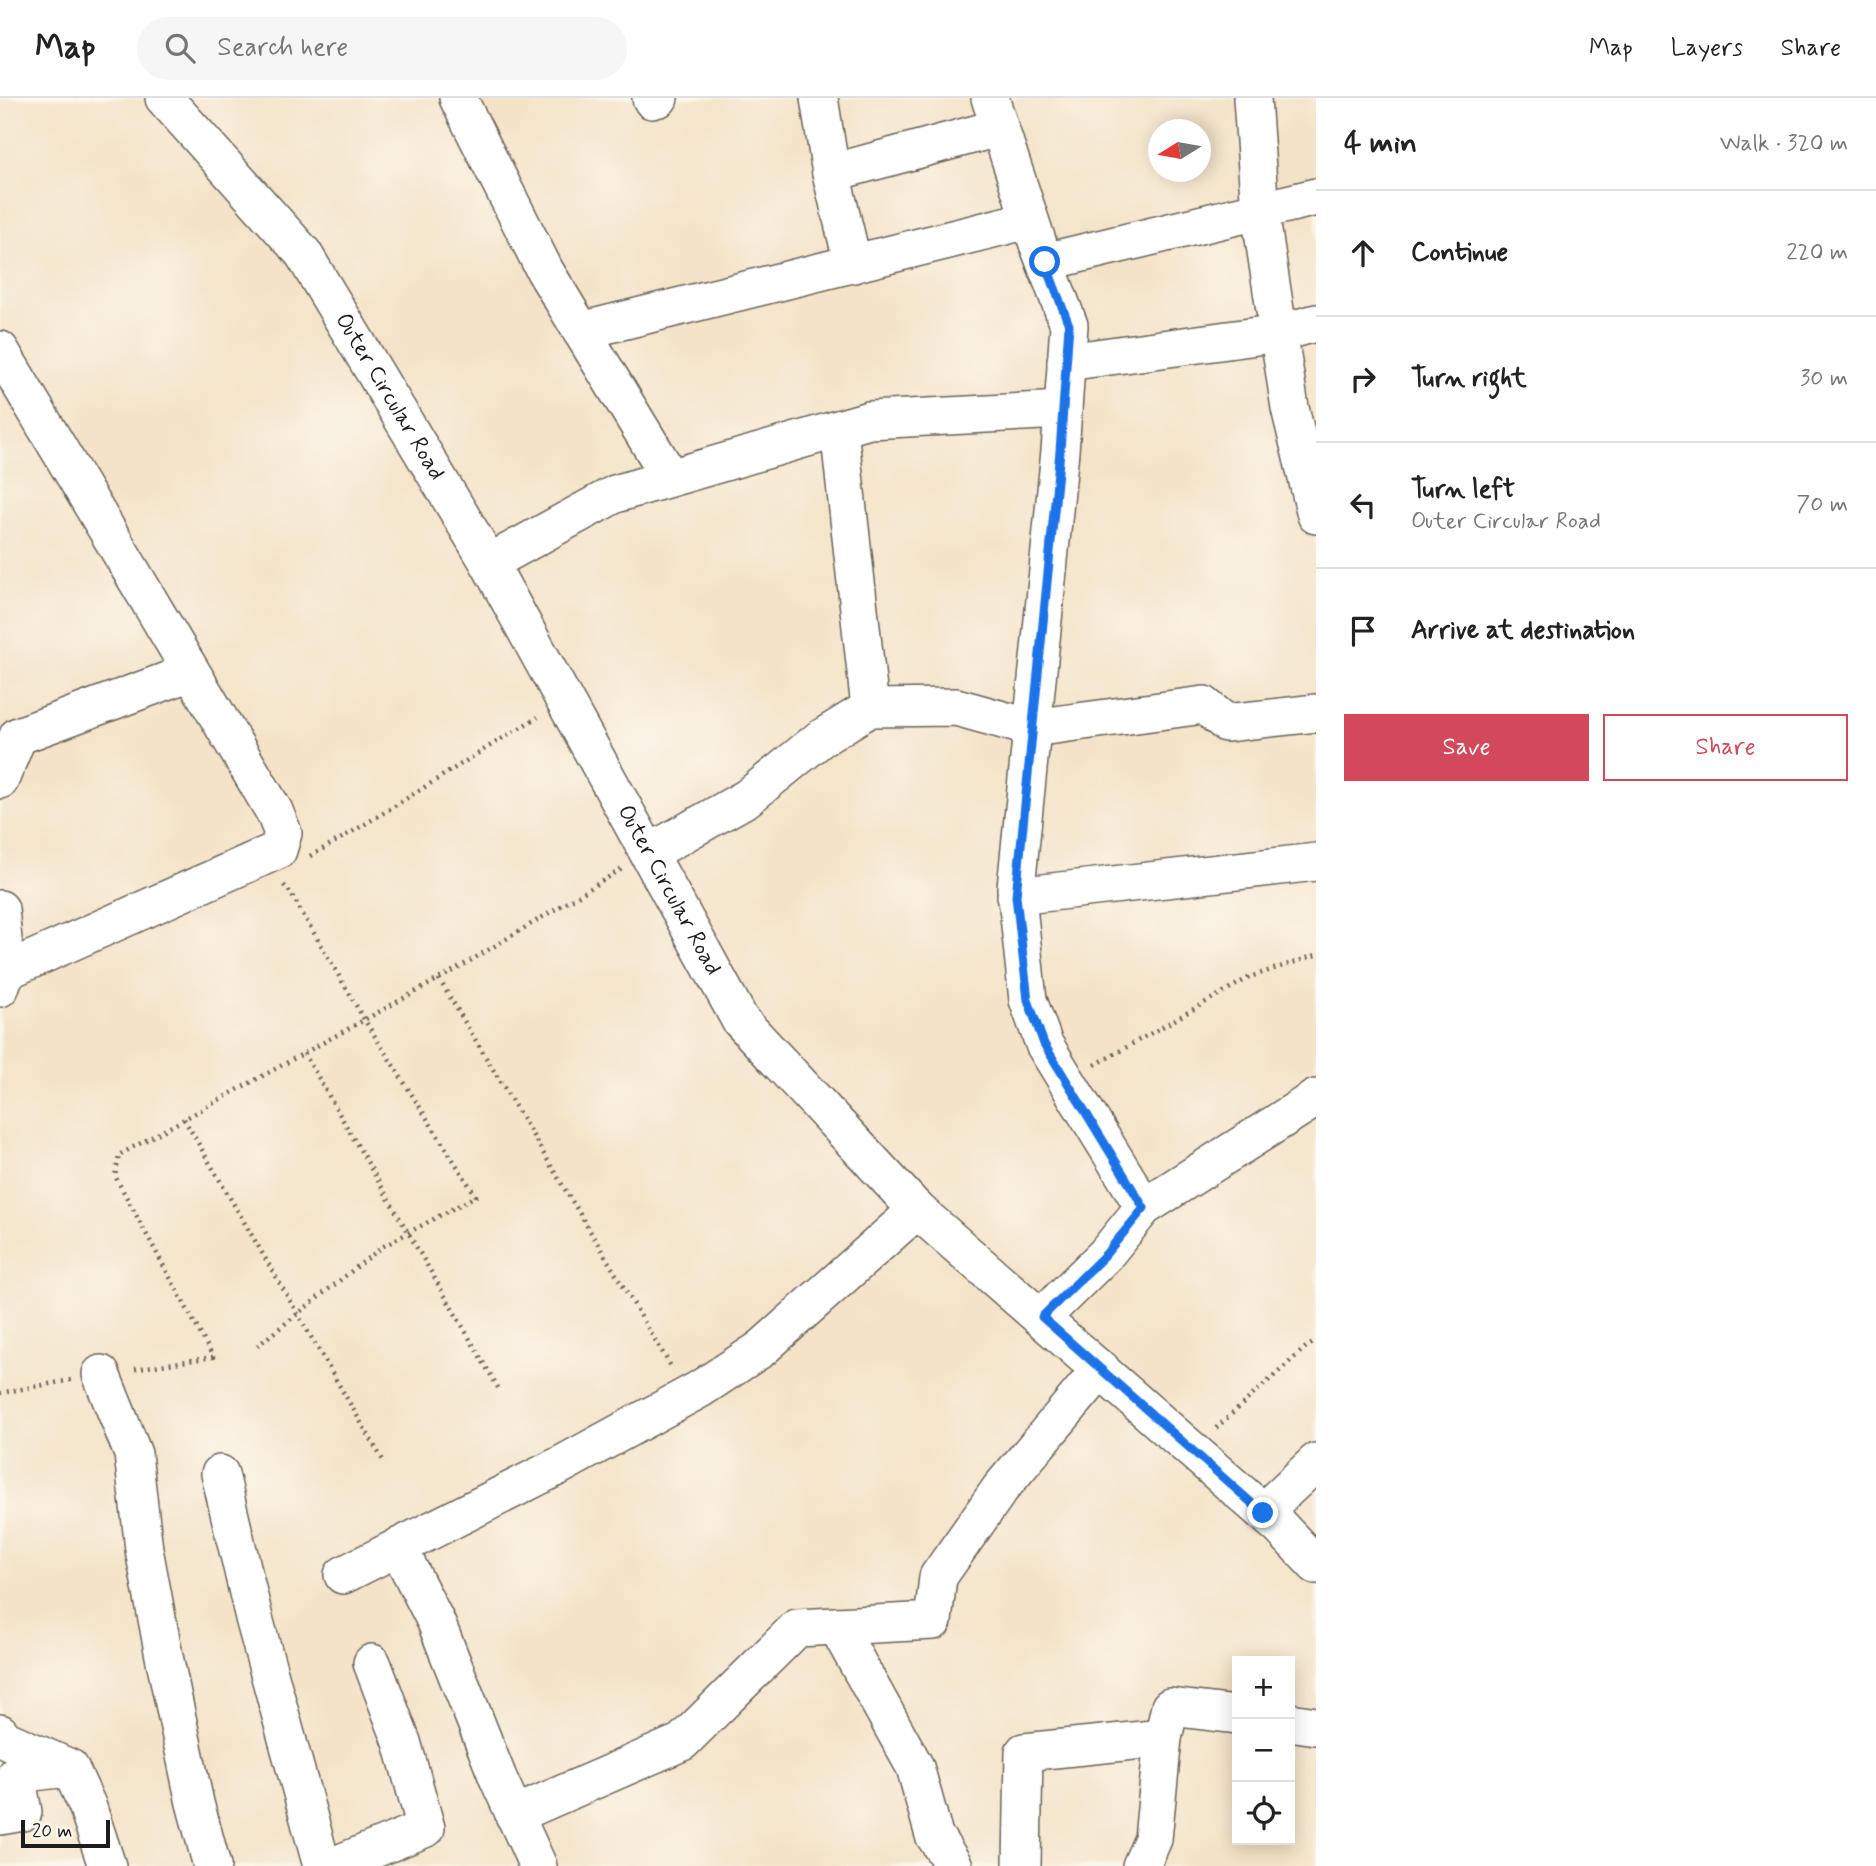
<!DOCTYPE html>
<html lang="en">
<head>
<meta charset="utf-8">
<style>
  :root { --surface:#fff; --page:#f6f6f6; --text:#222; --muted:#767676; --line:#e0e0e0; --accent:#d1495b }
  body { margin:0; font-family:Mynerve,sans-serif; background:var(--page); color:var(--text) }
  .controls { position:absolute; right:21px; bottom:21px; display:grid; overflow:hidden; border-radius:0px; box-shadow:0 4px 18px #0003 }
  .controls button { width:63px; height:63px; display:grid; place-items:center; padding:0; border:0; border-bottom:2px solid var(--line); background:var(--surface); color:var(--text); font:35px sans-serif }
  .compass { position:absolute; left:1148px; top:21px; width:63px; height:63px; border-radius:50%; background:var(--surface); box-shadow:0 4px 18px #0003; rotate:259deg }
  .scale { position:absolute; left:21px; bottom:18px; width:89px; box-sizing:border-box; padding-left:7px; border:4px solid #1c1c1c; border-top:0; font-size:19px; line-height:24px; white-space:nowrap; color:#1c1c1c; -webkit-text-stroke:5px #fbf7ec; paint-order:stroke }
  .stop { position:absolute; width:21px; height:21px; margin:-16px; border:5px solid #1a73e8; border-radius:50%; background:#fff }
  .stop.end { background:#1a73e8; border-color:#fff; box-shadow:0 2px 7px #0008 }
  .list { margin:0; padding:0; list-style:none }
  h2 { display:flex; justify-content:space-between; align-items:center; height:91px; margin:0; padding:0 28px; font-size:30px }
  h2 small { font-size:23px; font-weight:400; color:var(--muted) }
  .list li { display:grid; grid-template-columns:46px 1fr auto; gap:21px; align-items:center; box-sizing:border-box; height:126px; padding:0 28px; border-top:2px solid var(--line) }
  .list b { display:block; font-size:26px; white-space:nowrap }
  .list p { margin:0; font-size:23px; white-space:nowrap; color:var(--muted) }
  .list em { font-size:23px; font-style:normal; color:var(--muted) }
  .actions { display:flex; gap:14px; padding:21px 28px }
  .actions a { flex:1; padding:16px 0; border:2px solid var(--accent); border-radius:0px; text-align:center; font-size:24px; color:var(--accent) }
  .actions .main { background:var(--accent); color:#fff }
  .icon { flex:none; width:38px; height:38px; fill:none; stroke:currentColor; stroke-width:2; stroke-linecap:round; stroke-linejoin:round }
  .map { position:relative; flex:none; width:1316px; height:1768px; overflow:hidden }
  header { display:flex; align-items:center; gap:42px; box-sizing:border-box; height:98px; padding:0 35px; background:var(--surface); border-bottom:2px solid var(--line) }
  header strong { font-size:33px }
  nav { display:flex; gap:38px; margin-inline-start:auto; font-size:24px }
  .search { width:490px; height:63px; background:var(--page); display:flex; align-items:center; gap:18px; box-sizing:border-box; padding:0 24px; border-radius:38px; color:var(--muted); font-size:26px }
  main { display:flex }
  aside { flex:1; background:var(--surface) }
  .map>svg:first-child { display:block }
</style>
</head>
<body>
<header>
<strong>Map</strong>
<div class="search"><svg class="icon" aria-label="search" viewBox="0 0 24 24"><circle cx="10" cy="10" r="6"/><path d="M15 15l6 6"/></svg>Search here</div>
<nav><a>Map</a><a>Layers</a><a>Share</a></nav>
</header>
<main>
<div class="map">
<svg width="1316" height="1768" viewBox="0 0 1316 1768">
  <rect width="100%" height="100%" fill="#fbf7ec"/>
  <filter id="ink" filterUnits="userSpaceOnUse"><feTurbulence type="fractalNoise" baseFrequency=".0143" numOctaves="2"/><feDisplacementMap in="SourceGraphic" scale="14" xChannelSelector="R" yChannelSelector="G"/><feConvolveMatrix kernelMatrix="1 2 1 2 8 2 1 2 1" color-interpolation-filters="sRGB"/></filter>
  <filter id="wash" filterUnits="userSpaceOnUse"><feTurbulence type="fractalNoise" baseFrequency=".00686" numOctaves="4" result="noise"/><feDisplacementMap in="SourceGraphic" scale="28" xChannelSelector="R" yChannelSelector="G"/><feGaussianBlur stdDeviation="1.57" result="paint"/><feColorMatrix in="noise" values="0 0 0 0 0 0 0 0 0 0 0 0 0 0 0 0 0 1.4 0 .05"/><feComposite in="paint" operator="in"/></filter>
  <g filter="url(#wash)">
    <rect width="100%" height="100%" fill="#f4e3c8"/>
  </g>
  <g filter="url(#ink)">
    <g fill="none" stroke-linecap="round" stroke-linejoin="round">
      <g stroke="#686258" stroke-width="40">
        <g id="minor">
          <path id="s1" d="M164 0 303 155 489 465 740 922 917 1112 1280 1429 1316 1467"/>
          <path d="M458 0 545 173 670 379"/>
          <path d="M651 0 652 2 659 0"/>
          <path d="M819 0 831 75 853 166"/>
          <path d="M990 0 1038 146 1069 227 1060 353 1016 790 1028 902 1044 946 1144 1109"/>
          <path d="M1252 0 1260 114 1290 310 1316 417"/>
          <path d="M831 75 998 30"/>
          <path d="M1045 164 1316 99"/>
          <path d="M581 233 1029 122"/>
          <path d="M0 252 274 713 283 735 278 752 6 873"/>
          <path d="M1066 264 1279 235 1316 225"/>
          <path d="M839 331 870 610"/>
          <path d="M489 465 615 396 869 322 1063 312"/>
          <path d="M0 682 18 638 191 574"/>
          <path d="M649 755 747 700 820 641 870 610 956 609 1032 630 1204 607 1226 625 1316 615"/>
          <path d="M1016 798 1316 764"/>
          <path d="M0 811 6 873 0 890"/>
          <path d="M1042 1219 1105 1157 1144 1109 1316 1000"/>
          <path d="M101 1276 133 1356 144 1451 164 1558 195 1705 212 1768"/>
          <path d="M220 1376 254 1520 322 1768"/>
          <path d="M1263 1414 1316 1364"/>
          <path d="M398 1449 436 1524 498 1680 538 1768"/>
          <path d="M343 1477 559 1368 700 1291 761 1251 917 1112"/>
          <path d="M837 1528 915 1669 934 1737 954 1768"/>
          <path d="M1290 1624 1316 1628"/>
          <path d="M0 1635 2 1640 70 1670 87 1707 107 1768"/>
          <path d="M514 1717 682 1644 797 1530 933 1523 938 1479 1000 1391 1101 1271"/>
          <path d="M0 1718 23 1714 16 1676 68 1670"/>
          <path d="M333 1768 426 1730 402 1644 372 1565"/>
          <path d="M1022 1768 1024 1654 1163 1640 1170 1609 1237 1617"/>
          <path d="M1141 1768 1153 1741 1163 1640"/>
        </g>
      </g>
      <path stroke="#686258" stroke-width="4.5" stroke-dasharray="2 5" stroke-linecap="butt" d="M310 758C388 715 461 664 538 619
        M439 881 672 1270
        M304 955 500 1293
        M1095 967 1250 879 1316 857
        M184 1021 384 1364
        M257 1248 382 1149 476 1098 364 921 290 794 281 784
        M135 1271 213 1259 115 1078 119 1057 455 872 622 771
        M0 1295 71 1282
        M1216 1330 1305 1250 1316 1243"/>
      <use href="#minor" stroke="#fff" stroke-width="37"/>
    </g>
  </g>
  <g fill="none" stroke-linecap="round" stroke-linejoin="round" filter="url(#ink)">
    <path stroke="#1a73e8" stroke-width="9" d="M1045 164 1069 227 1060 353 1016 798 1028 902 1044 946 1144 1110 1105 1157 1042 1219 1263 1415"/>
  </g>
  <g text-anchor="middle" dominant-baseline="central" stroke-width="5" stroke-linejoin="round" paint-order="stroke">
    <g font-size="23" fill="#1c1c1c" stroke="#fbf7ec">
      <text stroke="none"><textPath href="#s1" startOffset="376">Outer Circular Road</textPath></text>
      <text stroke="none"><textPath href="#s1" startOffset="943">Outer Circular Road</textPath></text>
    </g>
  </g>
</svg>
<div class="controls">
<button>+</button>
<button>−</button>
<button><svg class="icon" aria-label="locate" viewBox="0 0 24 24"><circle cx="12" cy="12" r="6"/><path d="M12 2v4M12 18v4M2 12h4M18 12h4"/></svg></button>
</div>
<svg class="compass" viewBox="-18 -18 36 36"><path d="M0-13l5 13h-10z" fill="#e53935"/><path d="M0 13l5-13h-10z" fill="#767676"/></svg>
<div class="scale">20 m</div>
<div class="stop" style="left:1045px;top:164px"></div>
<div class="stop end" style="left:1263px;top:1415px"></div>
</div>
<aside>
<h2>4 min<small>Walk · 320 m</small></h2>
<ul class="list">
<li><svg class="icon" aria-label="ahead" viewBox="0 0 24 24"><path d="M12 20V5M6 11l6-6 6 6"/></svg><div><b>Continue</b></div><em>220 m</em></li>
<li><svg class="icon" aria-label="right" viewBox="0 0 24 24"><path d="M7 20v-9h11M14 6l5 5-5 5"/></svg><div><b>Turn right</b></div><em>30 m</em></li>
<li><svg class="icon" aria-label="left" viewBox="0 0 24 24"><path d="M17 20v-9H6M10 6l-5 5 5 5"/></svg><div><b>Turn left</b><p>Outer Circular Road</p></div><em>70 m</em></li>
<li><svg class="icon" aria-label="arrive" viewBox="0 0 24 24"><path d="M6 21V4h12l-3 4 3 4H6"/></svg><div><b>Arrive at destination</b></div></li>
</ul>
<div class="actions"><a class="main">Save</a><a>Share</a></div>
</aside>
</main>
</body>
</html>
